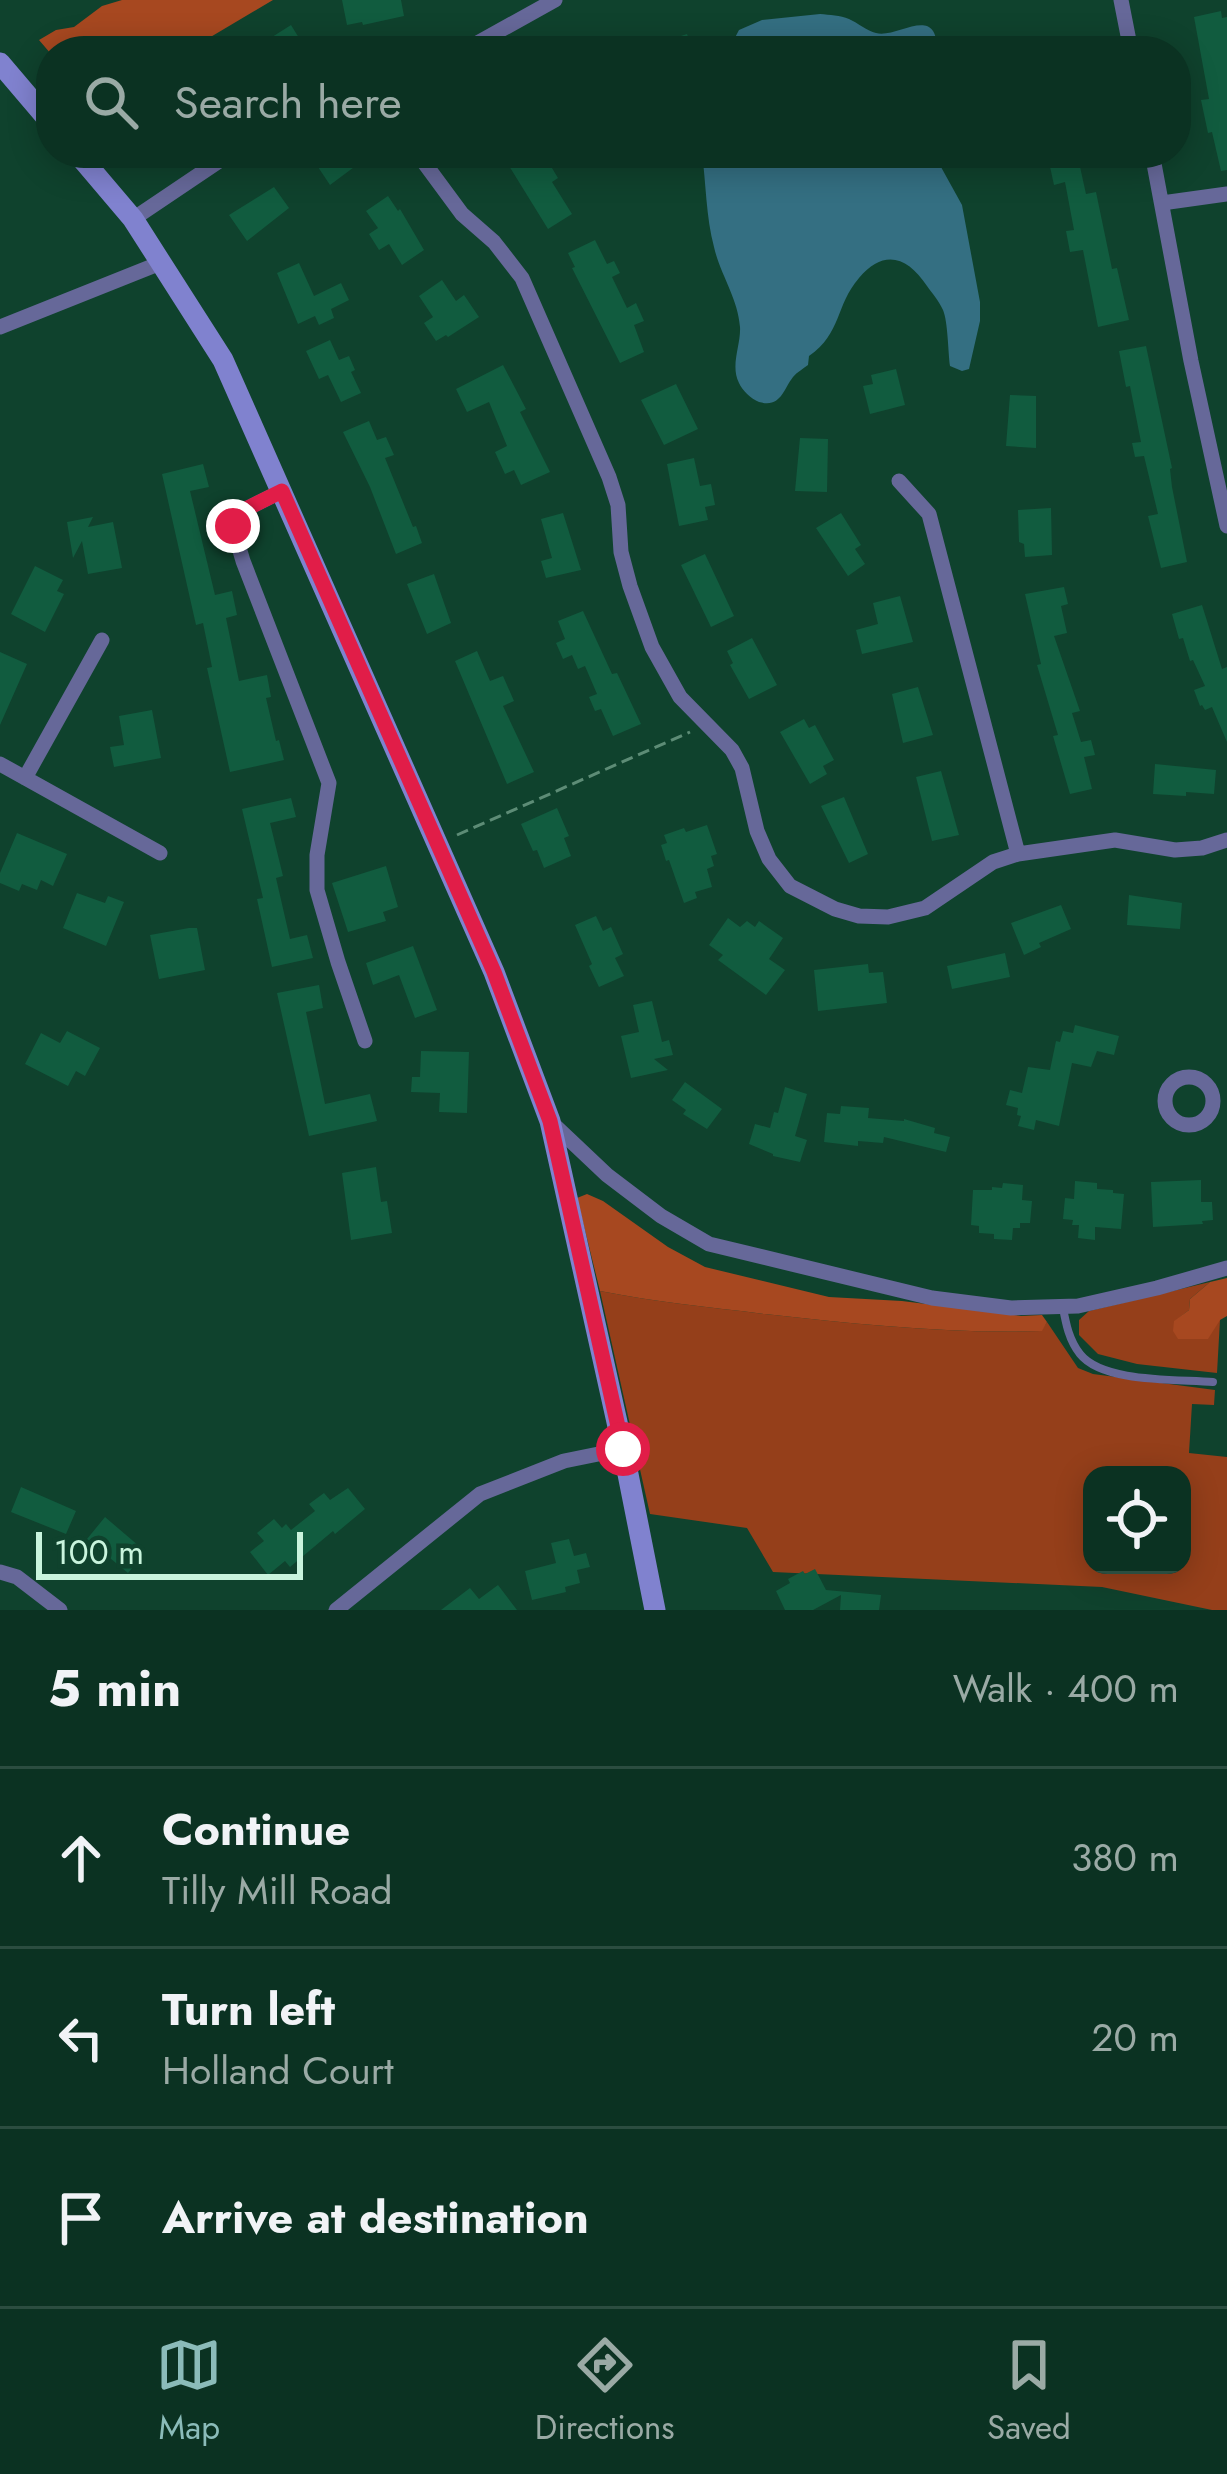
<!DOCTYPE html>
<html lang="en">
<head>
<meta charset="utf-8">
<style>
  :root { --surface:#0b3222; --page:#143a2a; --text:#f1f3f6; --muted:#9aaaa5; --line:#2b4d40; --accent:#8bbbb9 }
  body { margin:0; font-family:Jost,sans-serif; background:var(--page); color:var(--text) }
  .controls { position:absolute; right:36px; bottom:36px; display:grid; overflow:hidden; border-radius:24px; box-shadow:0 6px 30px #0003 }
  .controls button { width:108px; height:108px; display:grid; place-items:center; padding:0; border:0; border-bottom:3px solid var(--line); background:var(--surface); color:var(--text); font:60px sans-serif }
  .scale { position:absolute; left:36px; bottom:30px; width:267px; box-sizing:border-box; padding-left:12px; border:6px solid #c9f4dd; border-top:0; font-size:33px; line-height:42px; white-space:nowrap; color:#c9f4dd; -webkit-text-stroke:9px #0f422d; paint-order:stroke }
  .stop { position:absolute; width:36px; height:36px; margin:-27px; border:9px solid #e11d48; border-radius:50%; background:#fff }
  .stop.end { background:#e11d48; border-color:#fff; box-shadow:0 3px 12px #0008 }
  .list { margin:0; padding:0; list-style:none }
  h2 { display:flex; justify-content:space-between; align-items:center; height:156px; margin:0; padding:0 48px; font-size:51px }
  h2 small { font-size:39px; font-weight:400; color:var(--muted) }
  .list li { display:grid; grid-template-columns:78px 1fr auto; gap:36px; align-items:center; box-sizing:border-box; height:180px; padding:0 48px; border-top:3px solid var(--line) }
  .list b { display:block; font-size:45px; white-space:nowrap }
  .list p { margin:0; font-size:39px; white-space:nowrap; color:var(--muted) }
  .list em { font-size:39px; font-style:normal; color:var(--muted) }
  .icon { flex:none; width:66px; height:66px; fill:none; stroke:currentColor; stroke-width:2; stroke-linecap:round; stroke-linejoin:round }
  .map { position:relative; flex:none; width:1227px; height:1610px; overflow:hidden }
  .search { position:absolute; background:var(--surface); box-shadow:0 6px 30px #0003; left:36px; right:36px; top:36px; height:132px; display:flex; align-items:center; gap:30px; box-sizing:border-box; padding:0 42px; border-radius:48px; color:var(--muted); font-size:45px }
  .sheet { height:696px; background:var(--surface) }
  nav { display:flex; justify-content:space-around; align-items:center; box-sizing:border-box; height:168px; border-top:3px solid var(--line); background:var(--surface); font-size:33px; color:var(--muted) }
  nav a { display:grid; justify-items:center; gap:6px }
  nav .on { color:var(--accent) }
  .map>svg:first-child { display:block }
</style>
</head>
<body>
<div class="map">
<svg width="1227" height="1610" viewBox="0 0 1227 1610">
  <rect width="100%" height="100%" fill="#0f422d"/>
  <path fill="#953f1a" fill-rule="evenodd" d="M1210 1282 1190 1299 1189 1310 1175 1321 1220 1320 1217 1373 1137 1364 1098 1354 1079 1335V1320L1089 1311Z
    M600 1291C655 1302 709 1307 765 1314 856 1324 949 1334 1041 1331L1047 1322 1078 1368 1093 1374 1215 1390 1214 1405 1192 1404 1189 1453 1227 1457V1610H1212L1102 1587 773 1572 747 1528 650 1514ZM1092 1475H1182V1565H1092Z"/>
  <path fill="#a74820" d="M122 0H273L187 51H51V54L39 40 56 30 74 27 102 6Z
    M587 1194 603 1201 668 1247 705 1267 829 1297 902 1301 1021 1316 1042 1315 1047 1322 1042 1331C949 1334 856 1324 765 1314 709 1307 655 1302 600 1291L577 1198Z
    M1227 1278V1316L1220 1320 1208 1339H1178L1173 1331 1174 1321 1189 1310 1190 1299 1210 1282Z"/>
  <path fill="#346f82" d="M820 14C830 15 840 15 849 19 858 23 867 31 876 33 897 39 938 2 937 51H728L739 30 762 20Z
    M702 153H937L941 167 962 205 980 302V321L969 369 962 371 950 366C948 351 948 322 943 310 939 301 932 293 927 286 908 257 884 248 859 278 835 306 842 333 809 356L808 365C803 369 797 372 793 377 783 390 781 408 759 402 751 399 742 390 739 383 730 365 741 345 740 327 738 298 720 274 714 247 706 217 706 183 702 153Z"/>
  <path fill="#115c3f" d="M342 0H401L404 16 363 25 362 22 347 25Z
    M1221 11 1222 18 1227 17V170L1221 171 1212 132 1208 133 1201 100 1209 99 1194 17Z
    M291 25 304 46 297 51H250Z
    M687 34 693 51H645L644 48Z
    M320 153H373L330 185 312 158Z
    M501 153H543L558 178 552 182 572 214 548 229Z
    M1047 153H1077L1086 194 1096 192 1112 269 1117 268 1129 320 1098 327 1083 250 1070 252 1066 231 1074 230 1065 182 1054 185Z
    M274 187 289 208 247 241 229 215Z
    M388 196 398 211 400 209 424 250 402 265 389 244 379 250 369 234 378 228 366 211Z
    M595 240 607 264 614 261 620 273 612 277 627 308 636 303 644 321 634 325 644 352 620 363 572 268 575 267 568 253Z
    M299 263 314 296 341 283 349 300 331 309 334 318 319 325 315 316 298 324 277 273Z
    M442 280 456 301 464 295 479 317 448 337 446 335 436 341 424 323 433 317 419 296Z
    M330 340 339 360 349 356 355 370 351 372 361 393 341 402 328 375 319 379 306 351Z
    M1146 346 1172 468 1170 469 1172 487 1187 562 1161 568 1148 516 1158 514 1144 456 1135 457 1132 443 1141 442 1130 386 1126 387 1119 351Z
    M503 365 526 409 520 412 550 472 521 485 514 470 505 474 495 452 507 446 489 402 467 412 456 389Z
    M896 369 905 405 870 414 863 386 873 384 871 375Z
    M676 384 698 429 664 445 641 400Z
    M1010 395 1036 396V448L1006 446Z
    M369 421 377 440 386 437 394 455 385 458 413 527 416 526 422 543 396 554 370 487 343 432Z
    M800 438 828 439 827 492 795 491Z
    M694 458 700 486 711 484 715 505 705 507 708 520 679 526 667 464Z
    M203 464 209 487 190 491 215 595 232 591 237 615 226 618 239 681 267 675 271 697 266 698 276 741 279 740 284 760 230 772 207 668 212 667 203 623 196 625 162 474Z
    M1051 508 1052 555 1025 557 1024 544 1019 542 1018 510Z
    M563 513 581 570 546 578 541 561 552 558 541 519Z
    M841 513 861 545 855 549 865 564 848 576 816 528Z
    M93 517 88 527 113 522 122 568 88 574 82 541 73 558 67 522Z
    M705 554 734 616 711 627 681 565Z
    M35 566 63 580 57 591 64 594 45 632 11 614Z
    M434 574 451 623 427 634 407 584Z
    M1064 587 1068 604 1061 606 1067 633 1054 636 1080 711 1072 713 1081 742 1091 740 1095 755 1084 757 1092 789 1070 794 1053 736 1058 735 1037 665 1041 664 1025 594Z
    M900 596 913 642 862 654 856 630 878 624 873 603Z
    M1202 605 1222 669 1227 667V742L1212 707 1205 710 1202 705 1200 706 1194 690 1205 686 1193 660 1190 661 1183 638 1179 639 1172 614Z
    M583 611 612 674 617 673 641 724 613 736 601 709 595 711 589 697 597 694 585 666 578 669 572 655 563 659 556 643 565 639 558 621Z
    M752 638 777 685 749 699 730 665 733 663 727 651Z
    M477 651 490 681 503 676 514 701 503 706 534 772 507 784 455 661Z
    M0 652 27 664 0 725Z
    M918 687 933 735 903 743 892 694Z
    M152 710 161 758 114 767 110 747 124 745 119 716Z
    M804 719 809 728 815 725 834 760 823 766 827 774 810 784 780 732Z
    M1155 764 1216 770 1214 794 1186 792V796L1153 794Z
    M941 771 959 835 932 841 916 777Z
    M844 797 868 854 849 863 821 806Z
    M291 798 296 817 270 823 283 876 276 878 290 939 307 935 313 958 272 967 257 899 263 898 242 809Z
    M557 808 569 836 564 838 571 856 544 868 537 850 533 851 521 824Z
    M707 825 717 854 711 856 714 866 707 869 712 887 695 892 697 898 684 903 669 860 666 861 661 845 667 843 664 835 684 828 686 832Z
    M17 833 67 854 53 886 41 880 37 890 22 884 19 891 0 883V873Z
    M386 866 398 907 383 912 386 921 348 932 332 883Z
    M77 893 105 903 108 896 124 902 106 946 63 928Z
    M1129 895 1182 903 1180 929 1127 925Z
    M1061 905 1071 929 1039 943 1041 947 1024 955 1011 923Z
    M596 916 603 931 611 927 623 954 615 958 624 976 599 987 589 966 592 964 575 925Z
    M728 918 740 927 747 921 755 927 759 921 783 938 769 959 785 970 766 995 718 960 723 955 709 945Z
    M189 928H197L205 970 159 979 150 935Z
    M413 946 437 1010 415 1018 399 975 373 985 366 963Z
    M1005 953 1010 977 952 989 947 966Z
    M868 964 869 973 883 972 887 1003 818 1011 814 970Z
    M319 985 323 1008 306 1012 325 1104 370 1094 377 1121 309 1136 277 993Z
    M652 1001 662 1042 669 1040 673 1055 654 1059 668 1070 631 1078 621 1036 639 1032 633 1005Z
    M1075 1025 1119 1036 1114 1055 1097 1051 1091 1067 1072 1063 1059 1126 1036 1120 1034 1130 1018 1126 1021 1116 1017 1115 1018 1108 1006 1105 1010 1090 1022 1093 1028 1067 1050 1070 1056 1041 1060 1042 1063 1031 1073 1033Z
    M67 1031 100 1048 85 1076 76 1071 68 1086 25 1064 41 1033 60 1043Z
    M421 1051 469 1052 467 1113 439 1112 440 1093 411 1092 412 1077H420Z
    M685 1082 722 1109 707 1129 683 1114 686 1110 672 1100Z
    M785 1087 807 1094 795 1136 807 1140 800 1162 773 1156V1154L749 1144 755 1124 770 1128 774 1112 778 1113Z
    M841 1106 869 1108 868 1118 904 1121V1119L935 1128 934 1133 950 1137 946 1152 884 1137 883 1143 858 1141V1146L824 1142 827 1113 840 1114Z
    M376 1167 381 1202 387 1201 392 1233 351 1240 342 1173Z
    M1201 1180V1202H1212L1213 1220 1202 1221 1203 1224 1153 1227 1151 1182Z
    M1075 1181 1097 1183V1189L1113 1190V1193L1124 1194 1121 1229 1095 1227V1240L1078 1238 1079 1225H1072L1073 1220 1063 1219 1065 1198 1074 1199Z
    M1003 1183 1023 1185 1022 1200 1032 1201 1030 1223H1020V1228H1013L1012 1240 994 1239V1234L979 1233V1226L971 1225 973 1190H992V1187L1002 1188Z
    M21 1487 76 1511 66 1534 11 1512Z
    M348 1488 365 1509 335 1534 333 1531 290 1567 285 1561 268 1575 250 1552 264 1541 257 1533 274 1519 282 1528 286 1524 291 1530 315 1511 309 1504 324 1493 330 1500Z
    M105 1517 146 1552 128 1573 87 1539Z
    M569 1539 574 1556 586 1553 590 1567 577 1570 580 1583 565 1587 566 1592 532 1600 525 1571 556 1563 551 1543Z
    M815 1569 826 1590 881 1595 879 1610H840L841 1595 813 1610H785L776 1591 790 1583 788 1579 803 1571 805 1574Z
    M498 1585 517 1610H441L470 1588 479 1599Z"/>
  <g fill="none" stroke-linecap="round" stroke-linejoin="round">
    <path stroke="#5d8c76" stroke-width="3" stroke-dasharray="12 6" stroke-linecap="butt" d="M457 835 690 732"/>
    <path stroke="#666899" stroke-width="8" d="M1063 1308C1066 1324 1069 1340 1080 1354 1103 1383 1177 1379 1213 1382"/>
    <path stroke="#666899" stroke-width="15" d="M1121 0 1131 51
      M463 51 555 0
      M417 153 462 214 494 242 522 278 609 477 618 505 621 552 630 586 652 647 680 697 732 750 742 768 757 831 769 859 790 886 835 909 859 916 888 917 925 908 993 862 1018 854 1115 840 1175 850 1202 848 1227 840
      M1152 153 1191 361 1227 526
      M1162 203 1227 194
      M133 219 231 153
      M0 327 163 262
      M899 481 929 514 1018 854
      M282 491 242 511 233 527 243 561 329 783 317 855V890L338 962 365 1041
      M0 764 160 853
      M25 778 102 640
      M1165 1101a24 24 0 1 1 48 0a24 24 0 1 1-48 0Z
      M552 1123 607 1175 661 1216 709 1244 932 1298 1011 1308 1078 1306 1157 1288 1227 1268
      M0 1572 17 1577 60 1610
      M336 1610 480 1494 564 1461 623 1449"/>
    <path stroke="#8082cf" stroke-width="21" d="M0 63 51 123
      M77 153 133 219 223 360 494 972 550 1121 623 1449 655 1610"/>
  </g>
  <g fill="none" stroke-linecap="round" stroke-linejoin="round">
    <path stroke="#e11d48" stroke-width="15" d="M233 526 242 511 282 491 494 972 550 1121 623 1449"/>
  </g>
</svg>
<div class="controls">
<button><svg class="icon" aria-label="locate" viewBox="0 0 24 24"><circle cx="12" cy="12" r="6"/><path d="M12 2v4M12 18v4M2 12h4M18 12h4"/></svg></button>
</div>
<div class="scale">100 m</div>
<div class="stop" style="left:623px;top:1449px"></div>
<div class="stop end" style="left:233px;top:526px"></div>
<div class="search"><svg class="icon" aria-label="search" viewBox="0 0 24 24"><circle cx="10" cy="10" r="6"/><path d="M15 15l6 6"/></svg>Search here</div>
</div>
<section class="sheet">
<h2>5 min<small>Walk · 400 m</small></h2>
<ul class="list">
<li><svg class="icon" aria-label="ahead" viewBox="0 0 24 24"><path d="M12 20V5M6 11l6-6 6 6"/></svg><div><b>Continue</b><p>Tilly Mill Road</p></div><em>380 m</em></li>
<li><svg class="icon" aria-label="left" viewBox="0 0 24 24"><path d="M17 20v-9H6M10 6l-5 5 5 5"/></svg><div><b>Turn left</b><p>Holland Court</p></div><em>20 m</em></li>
<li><svg class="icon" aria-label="arrive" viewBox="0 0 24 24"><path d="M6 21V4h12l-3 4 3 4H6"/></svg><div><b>Arrive at destination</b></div></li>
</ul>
</section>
<nav>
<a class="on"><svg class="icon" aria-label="map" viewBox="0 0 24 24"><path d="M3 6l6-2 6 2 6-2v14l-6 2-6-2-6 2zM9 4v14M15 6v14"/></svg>Map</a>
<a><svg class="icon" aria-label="directions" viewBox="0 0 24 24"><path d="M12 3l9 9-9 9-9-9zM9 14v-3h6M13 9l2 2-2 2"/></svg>Directions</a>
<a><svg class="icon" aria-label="saved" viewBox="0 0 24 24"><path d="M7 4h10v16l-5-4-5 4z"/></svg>Saved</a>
</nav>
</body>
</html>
